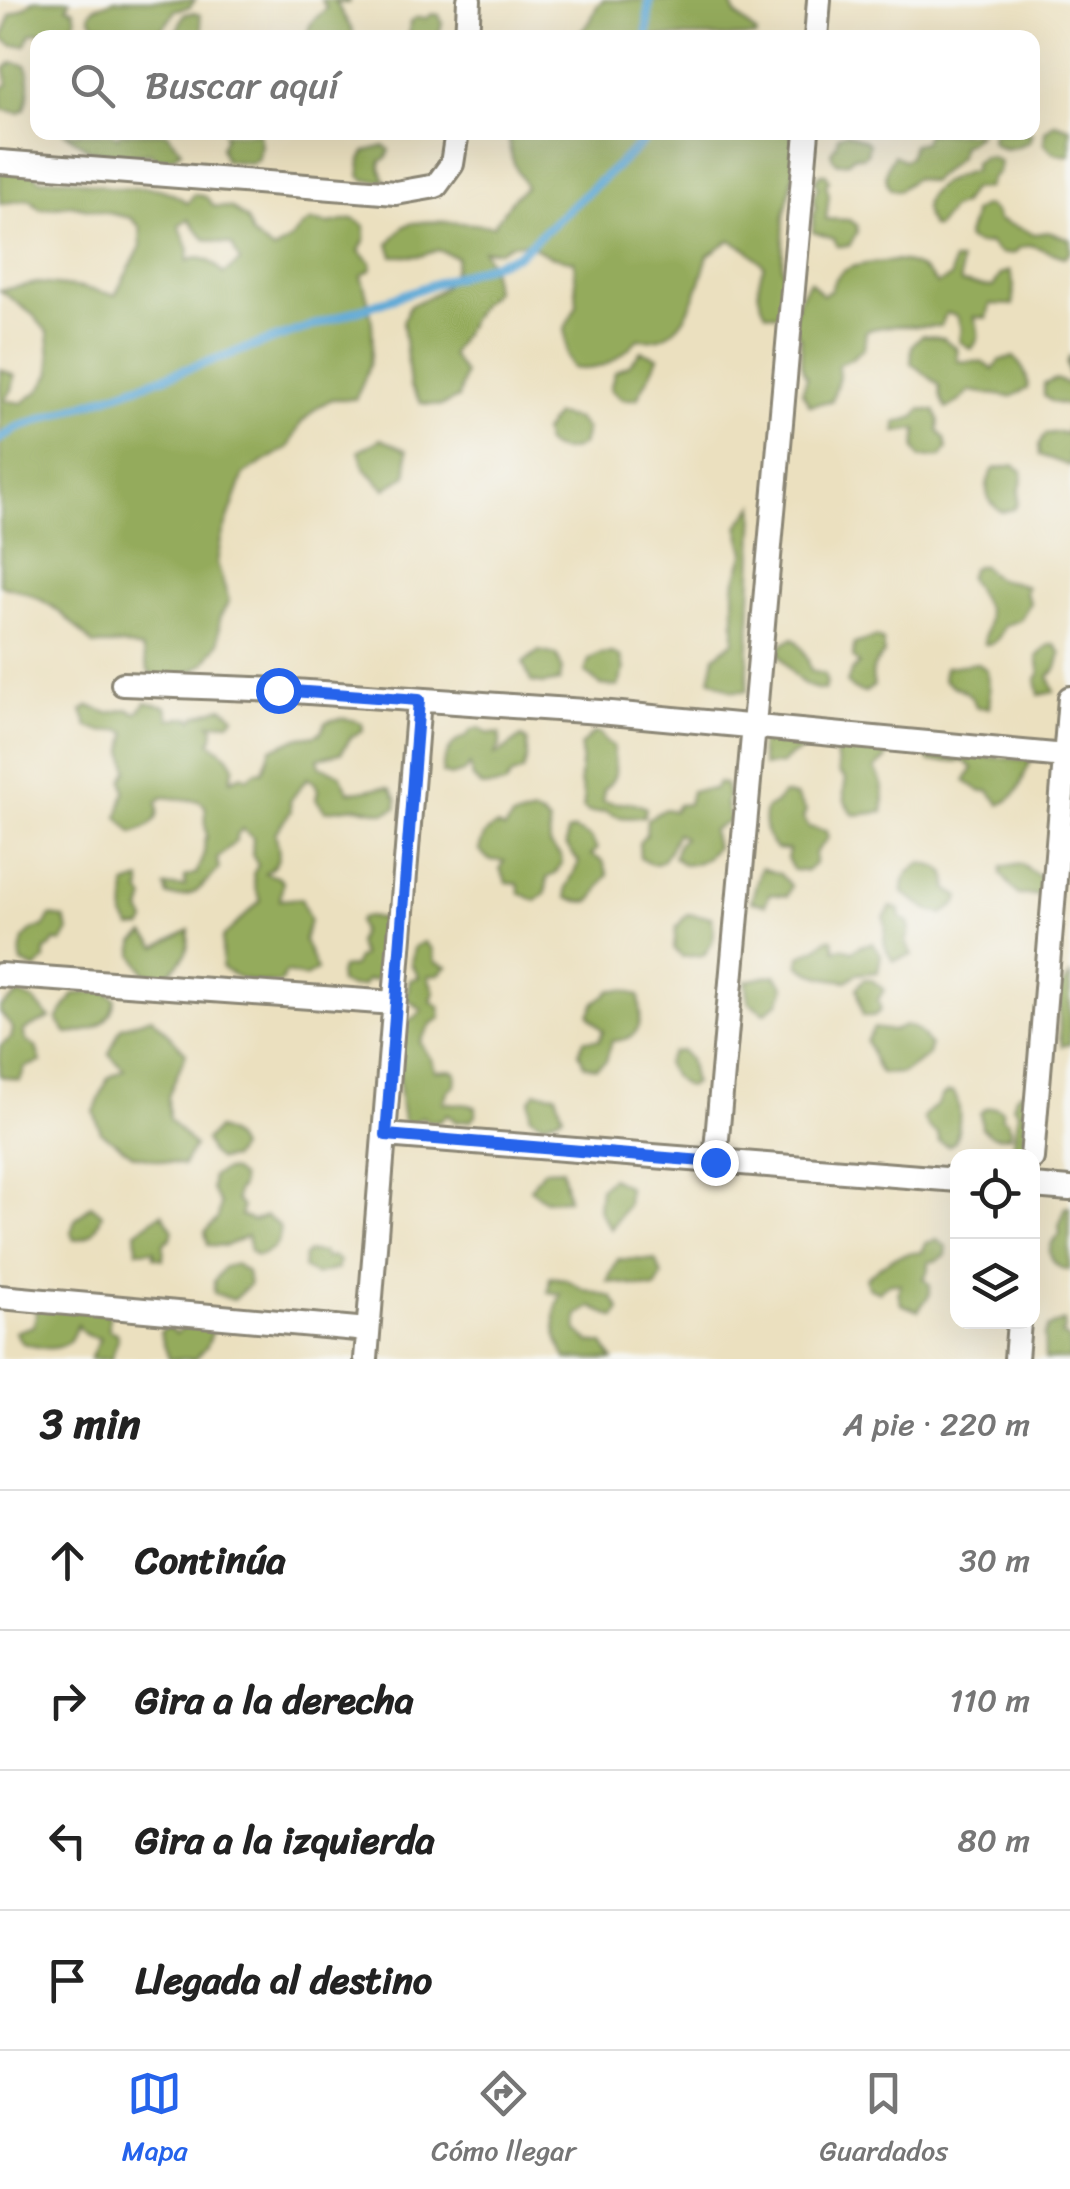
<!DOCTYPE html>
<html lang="es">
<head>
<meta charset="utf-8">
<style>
  :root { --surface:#fff; --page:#f6f6f6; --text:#222; --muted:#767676; --line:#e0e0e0; --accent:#2563eb }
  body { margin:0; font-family:Sriracha,sans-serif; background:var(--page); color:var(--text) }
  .controls { position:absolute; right:30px; bottom:30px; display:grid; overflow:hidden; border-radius:20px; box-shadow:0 10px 40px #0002 }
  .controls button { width:90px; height:90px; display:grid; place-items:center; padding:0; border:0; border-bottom:2px solid var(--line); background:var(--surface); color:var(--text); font:50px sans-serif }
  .stop { position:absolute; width:30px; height:30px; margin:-22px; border:8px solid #2563eb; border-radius:50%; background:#fff }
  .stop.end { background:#2563eb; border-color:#fff; box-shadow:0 2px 10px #0008 }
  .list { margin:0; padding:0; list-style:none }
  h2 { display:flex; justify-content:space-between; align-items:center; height:130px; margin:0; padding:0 40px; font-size:42px }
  h2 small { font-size:32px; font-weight:400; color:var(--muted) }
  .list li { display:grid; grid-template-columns:65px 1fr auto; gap:30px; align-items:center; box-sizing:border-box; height:140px; padding:0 40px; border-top:2px solid var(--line) }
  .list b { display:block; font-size:38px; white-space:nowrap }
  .list em { font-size:32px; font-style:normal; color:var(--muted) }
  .icon { flex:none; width:55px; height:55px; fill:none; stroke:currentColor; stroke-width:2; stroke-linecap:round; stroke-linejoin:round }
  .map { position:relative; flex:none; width:1070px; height:1359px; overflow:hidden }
  .search { position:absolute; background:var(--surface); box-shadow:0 10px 40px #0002; left:30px; right:30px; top:30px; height:110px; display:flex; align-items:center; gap:25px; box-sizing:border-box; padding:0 35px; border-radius:20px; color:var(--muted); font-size:38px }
  .sheet { height:690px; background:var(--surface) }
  nav { display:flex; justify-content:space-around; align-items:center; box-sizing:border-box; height:140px; border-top:2px solid var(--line); background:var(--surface); font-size:28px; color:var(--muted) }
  nav a { display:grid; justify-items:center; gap:5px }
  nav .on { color:var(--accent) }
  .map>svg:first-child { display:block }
</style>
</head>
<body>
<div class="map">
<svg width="1070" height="1359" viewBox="0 0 1070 1359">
  <rect width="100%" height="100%" fill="#f6f6f2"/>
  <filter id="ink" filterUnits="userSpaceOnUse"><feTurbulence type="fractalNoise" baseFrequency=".01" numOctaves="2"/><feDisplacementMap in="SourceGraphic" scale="20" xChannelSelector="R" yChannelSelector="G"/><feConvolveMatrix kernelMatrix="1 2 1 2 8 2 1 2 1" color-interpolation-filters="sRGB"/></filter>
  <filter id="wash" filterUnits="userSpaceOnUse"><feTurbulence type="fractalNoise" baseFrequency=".0048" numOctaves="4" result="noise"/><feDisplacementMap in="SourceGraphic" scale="40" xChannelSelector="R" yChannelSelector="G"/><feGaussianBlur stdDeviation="2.25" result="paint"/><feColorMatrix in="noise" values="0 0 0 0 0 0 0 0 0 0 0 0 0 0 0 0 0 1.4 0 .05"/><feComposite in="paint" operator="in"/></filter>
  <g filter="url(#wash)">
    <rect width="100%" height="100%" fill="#ebe0bf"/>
    <path fill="#94ab5c" stroke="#606b44" stroke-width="2.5" fill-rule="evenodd" d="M34 0H70L67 7 74 10 76 20 69 28 31 34 26 45H12L3 39 10 15 25 8Z
      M116 0H195L190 7 175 10C160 42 140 38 109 37L106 26 96 25 90 18V13L95 7Z
      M321 0H350L349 3H336L352 30 354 37H308C307 22 316 19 327 8Z
      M603 0H730L736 15 757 34 756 37H574L590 22 597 6Z
      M194 13 200 15 203 37H165L177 31 184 14Z
      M432 14 439 15 442 23 439 34 441 37H414L409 33 410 22 415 18H427Z
      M12 62 26 65C31 79 30 94 25 109L19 113 1 109 2 88 8 84 5 69Z
      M1055 123 1070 128V155C1057 156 1052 153 1044 143L1045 131Z
      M786 132 801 144 784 216 782 267 790 293 778 315 766 313C756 294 756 286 764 265L747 249 730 240 708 255C700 283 688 335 654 339 649 340 644 339 638 339 619 359 601 373 573 368L567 355 565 328 577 305 574 261 550 256 525 243 511 244 499 251 483 250 491 265 494 291 479 306 451 354 464 374 458 398 441 406 421 403 410 386 403 322 409 306C437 293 451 290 457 257L438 250 420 256H393L389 244C393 238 398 231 405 226 420 217 474 224 493 226L515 196 526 187C517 170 506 153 510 133Z
      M65 133H111L118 137 120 133H167L181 150 173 157 157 159 150 153 136 155 132 162H119L114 155 89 150Z
      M224 133H259L261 146 257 160 250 163 225 160 221 147 225 136Z
      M846 133 866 141 869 144 867 154 862 157 854 156 848 162 838 163 833 159 831 152 836 145 838 136Z
      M927 133H979L969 142 962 145 959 157 930 182 915 178 898 191 890 189C883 176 886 166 894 155L904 160 909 157 913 144 924 142Z
      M993 133V132L1032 133 1029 142C1014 147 1005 154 992 142Z
      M384 146 390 150 387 158 381 161 380 167 385 181 365 180 360 176 361 159 366 151Z
      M982 157H991L1000 162 998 172 992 177 987 188 971 189 962 204 951 208 936 228 932 227C909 194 947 178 974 170V163Z
      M0 170H30L40 180C68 174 91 186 119 188 133 189 147 186 159 189 171 192 178 196 188 203L194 194 206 197 214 206 232 208 247 220 252 235 273 251 290 240 303 226 312 221 329 224 353 219 365 226V239L359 251 371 262 372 269 361 276C376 322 379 356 355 399H332L316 408 301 423 289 447 244 474 221 539 217 563 229 601 219 619V642L205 663 183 676 162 680 148 671 142 649 123 645H93C64 613 43 594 0 585V369L15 376 12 390 4 400 22 403 40 390 51 373 48 333 33 315 0 290 38 283 83 288 115 295 141 246 140 227 131 218 70 205 40 209 30 199 0 204ZM188 219 205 239 232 245 240 262 223 274C214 262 202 254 187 261L189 250 179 225Z
      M821 174H826L829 180 826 185 829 195 826 219 849 220 857 225V233L849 246H837L834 239 813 232V214L816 208C812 200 814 194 818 187L815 181Z
      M983 206H987L995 212 998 220 1035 234 1048 232 1070 239V252L1064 257 1031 245 1019 248 1015 253C1002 256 997 253 989 243 980 246 974 244 966 238 969 228 973 222 973 212Z
      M894 261C913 261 925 269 937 284L951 277 953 261H960L961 283C972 283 982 287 993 287L1001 274 1010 271 1014 286 1013 305 990 304 987 318 974 317C979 329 981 340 971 349L959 341 961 328 957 316 946 313 941 326C917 328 889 322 866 331L864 348 852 358 838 365 839 376 832 401 810 405 802 392 807 377C798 365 802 358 801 345 800 331 800 341 795 329 790 313 800 293 810 281L823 295 831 290C838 261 869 264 894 261Z
      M922 335 943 338 956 348 958 361 982 362 993 370 1000 360 1014 357C1022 367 1030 376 1027 389L1011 397 970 391 960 401 946 409 940 395 939 385 911 363 912 345Z
      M641 351 658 357C653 373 644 383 637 399H622L610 389 615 372 629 365Z
      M1070 355V406L1052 402 1044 396V384L1056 379 1067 384 1070 381 1067 364Z
      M921 409 935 411 939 420 938 431 945 439 947 449 941 457 920 458 915 449 917 429 896 432V423L915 417Z
      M555 415 577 419 586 430 582 445C570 453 558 453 546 445L543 432Z
      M1070 419V466L1040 455 1039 445 1046 434 1059 432 1066 434Z
      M381 439 407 450V475L385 489 365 469 359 451Z
      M1014 465 1022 471C1024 483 1017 491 1018 503L1014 509 1002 512C984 501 983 485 994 469Z
      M755 505 747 691H733L710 679 715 656 734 641V586L745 552 738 526Z
      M976 566H983C999 587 1007 576 1027 587L1025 592 1030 603 1020 620 1004 626C1000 636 997 645 985 644 983 633 988 628 988 618 988 607 975 587 968 578L971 569Z
      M877 637 883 641 884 654C873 665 870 671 874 686L864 693 853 689 847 683 851 672 859 664 853 657 854 644Z
      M793 638C803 646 808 659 811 671L824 674 827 684 824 690C799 688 792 672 779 654L781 645Z
      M1054 644 1061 653 1057 668 1049 676 1054 692 1039 695 1036 680 1040 674 1037 657 1047 646Z
      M539 651 557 655 562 668 560 681 543 684 531 682 523 663Z
      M612 653 621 657 624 670 618 687 600 685 585 672 589 660 599 654Z
      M977 663 987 670C988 687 992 690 989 708L976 707C967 684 957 693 943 679L945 667Z
      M146 702 166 707 170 719 189 717 193 720 196 716 222 707 230 712 234 717 229 722 210 724 214 727 213 737 210 742 228 756 234 766 230 780 242 775 248 778 255 772 263 771 271 748C282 746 288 742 297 738 312 733 319 741 326 722 339 717 349 718 362 723L363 730 351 737 341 753 318 758 320 766 340 774 348 791C364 794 376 784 391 789L397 800 396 808 385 813 356 807 325 811 316 799 318 790 315 783 307 778 290 801 291 811 275 833C280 851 283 862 265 873L278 877 283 882 280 900 301 898 310 921 304 940 317 970 305 977 286 973 280 983C258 984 241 981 222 968V938L261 900 255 888 253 874 258 865 252 855 253 838 242 829 236 836V841L217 859 219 869C201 888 195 899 168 896L165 887 185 886V877L197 873C198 865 203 860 204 852 205 845 203 842 207 836 204 824 207 817 205 806L199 801 163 797 157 802C162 822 149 827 133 833L118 817 125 791 123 780 128 770 124 751 127 733 121 730 102 732 88 727 82 711 89 706 108 713 127 709 137 713Z
      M480 728 487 733 500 734V746L494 755C505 753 511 742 522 737L527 741V758L523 771 512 775 505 785 482 787 473 778 470 765 464 772 450 776 442 773C442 760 452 739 466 737L471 730Z
      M765 731 809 737 803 750 790 756 782 764 763 766 760 748Z
      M593 733 600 734 606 742 613 746C613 766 622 775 604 789L603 801C622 807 626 797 646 808L644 816C630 819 617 819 605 811 596 813 590 815 583 808 586 797 582 793 580 782 579 769 584 759 580 746Z
      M822 738 891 744 886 759 875 769C884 784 885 795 883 812L854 815C843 803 842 795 846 779L839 773 836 753 822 751Z
      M925 753 1032 760C1017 782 1027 791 1000 805L989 791H980L965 781 973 768 964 761 930 762Z
      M718 783 725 784 728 794 726 804 730 821 712 830 716 847C707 859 699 864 684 865L674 857 678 844 684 838 677 833C668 850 664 876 640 858L639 843 646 835 647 819 665 809 674 811 678 805 688 804 691 791 714 789Z
      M783 794 796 796 806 811 803 818 808 827 826 831 828 838 815 853V864L807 871 793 870 787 858 789 850 776 849C766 838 762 823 766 809L775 804Z
      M534 813 542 816 549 823 550 846 560 855 562 863 555 874 547 878 546 893 536 901 520 893 518 884 507 883 500 869 504 861 489 860 479 850C482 839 485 830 497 826L505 829 512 818Z
      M575 830 591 838 597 849 591 855 603 861 608 875C590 895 602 909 567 898L566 889 579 862 566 845 567 832Z
      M921 863C939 867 950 868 947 889L960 897 956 905 943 914 930 911 903 893C902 877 908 872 921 863Z
      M1022 864C1030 872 1038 874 1045 882L1042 895H1018L1001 874 1002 867Z
      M761 868 780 874 791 886 787 896 769 894 765 905 751 901Z
      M141 880V893L145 899 141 911 146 921 143 927 131 928 124 917 126 885Z
      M891 907 900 910 901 918 908 922 910 931 906 942 912 955 893 961C876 936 890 937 884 918Z
      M687 914 711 917C716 933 715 941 704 955L682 957 674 948 676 928Z
      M50 916 64 918 69 931 62 943 54 941 50 947 45 949V960L36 969 22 963C17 945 25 929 44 927Z
      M368 917 385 919C388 929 382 934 383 944 383 951 385 956 384 964L378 968 379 974 375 980H366L363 986 350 987 340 983 339 974 341 968 353 966 357 958 362 956 357 943 361 931 358 922 361 918Z
      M189 930C189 954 184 961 165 976L145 973 134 955V942L145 934 157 947Z
      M827 939H833L835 950 842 948 853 951 860 946 872 943 881 954 878 972 856 974 847 981C828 979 814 977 799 965L800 956 819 947Z
      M424 942 432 949 435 962 447 967 438 975 428 976 434 992 431 1001 439 1006 441 1018 431 1024 420 1042 432 1061 435 1071 450 1070 456 1073 455 1085 448 1090 443 1102C455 1105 464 1102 476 1107V1115L471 1120 456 1122 447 1114 439 1122 429 1121 422 1117 410 1124 403 1120C398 1091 396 1047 408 1020L416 1017 422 1010 406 998 410 980 419 977 411 964 414 947Z
      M775 975 785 987 779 1002 765 1013 749 1002 746 981Z
      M1070 976V1044L1062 1046C1057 1027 1061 1010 1059 990Z
      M864 979H871L884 990 878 1000 881 1010 874 1016H863L857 988Z
      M612 990H624L639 996C643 1023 641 1040 612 1041L606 1061 596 1068 584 1065 579 1052 584 1040H599L603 1031 589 1015 595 1002Z
      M106 991 115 999C110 1026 92 1032 67 1034L57 1020 74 994Z
      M20 994 34 1001 50 1018 24 1030C23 1040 28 1043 36 1047L41 1062 25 1067 20 1081 0 1076V1046L11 1038 13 1029 0 1012V1007Z
      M152 1017 186 1053 168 1097 169 1119 194 1146 183 1165 133 1155 101 1132 94 1112 108 1078 124 1069 109 1054 121 1027Z
      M905 1026C918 1027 923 1036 930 1046L928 1056 902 1073 882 1074C872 1064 874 1054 866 1041L874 1028 893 1031Z
      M682 1051 689 1059 694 1083 688 1087C676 1081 671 1075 666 1063L672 1052Z
      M536 1092 556 1094 563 1115 544 1123 530 1116V1100Z
      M948 1092 954 1093C962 1107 960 1127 955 1142L948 1146 939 1142 938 1134 929 1128 923 1119C928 1109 933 1110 938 1104 942 1098 940 1096 948 1092Z
      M1021 1092 1031 1095 1022 1156 1012 1150 1018 1112 1013 1105 1016 1096Z
      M996 1107 1002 1110V1118L1008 1121 1011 1129 1010 1135C998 1139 991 1136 982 1128L980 1113 986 1108Z
      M217 1129C228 1132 235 1138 239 1148L232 1158 219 1160 211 1154 205 1140Z
      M562 1169 568 1199 545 1200 530 1189 543 1170Z
      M225 1170 233 1171 241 1178V1187L237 1191 236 1200 242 1207 241 1216 253 1221 266 1216 279 1226C282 1242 274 1252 257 1256L250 1251 247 1236 226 1246 208 1245 205 1232 218 1218 220 1204 212 1190V1176Z
      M611 1178 628 1187 627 1205 611 1229 598 1209 600 1188Z
      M91 1205 102 1214C96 1231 92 1238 74 1240L71 1233 75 1220Z
      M1066 1207H1070L1069 1270C1050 1268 1042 1246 1060 1235L1059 1226Z
      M162 1213 173 1230 171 1238 164 1243 163 1259 154 1257V1250L137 1251 136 1232Z
      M937 1240 947 1247 946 1255 938 1260 929 1262V1270L924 1278 930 1285V1294L918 1311 901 1304 898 1292 900 1284C889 1282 885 1284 879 1292L868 1287 866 1278C890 1258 892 1255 922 1252L926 1243Z
      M308 1252 323 1253 325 1258 334 1257 339 1261 337 1269 315 1275 303 1268 304 1256Z
      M618 1259 655 1260 662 1275 655 1289 607 1281Z
      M235 1264 247 1272 249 1285 233 1300 214 1293V1281L224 1267Z
      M550 1277 566 1279 583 1289 612 1297 620 1309 615 1318 591 1307 578 1315 577 1331 590 1342 603 1344 613 1359H566C555 1337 550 1318 561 1294L548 1292Z
      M34 1306 109 1313V1330L116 1333 118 1339 111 1359H90L100 1338C91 1337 82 1336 78 1325 75 1330 73 1335 70 1340 59 1354 36 1347 22 1343L15 1332 33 1326 36 1315Z
      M195 1319 206 1320 212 1333 207 1346 195 1359H169L160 1332 167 1327 176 1333Z
      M1064 1321 1065 1331 1061 1334 1070 1340V1359H1045L1044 1336 1048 1327Z"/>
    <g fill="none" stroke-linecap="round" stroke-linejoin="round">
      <path stroke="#5da8d6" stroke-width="9" d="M647 38 649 0
        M0 439 16 428 518 255 643 142 644 132"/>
    </g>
  </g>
  <g filter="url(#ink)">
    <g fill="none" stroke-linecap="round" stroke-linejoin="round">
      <g stroke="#8b8675" stroke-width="28">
        <path id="street" d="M467 38 469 0
          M816 38 819 0
          M0 162 396 193 436 186 452 164 457 132
          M123 684 279 690 600 712 1065 756
          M0 975 394 1003
          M385 1135 958 1180
          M1032 1158 1070 698
          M715 1161 807 132
          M1032 1186 1070 1189
          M0 1297 368 1330
          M366 1359 419 700
          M1016 1359 1019 1322"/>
      </g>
      <use href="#street" stroke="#fff" stroke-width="22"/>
    </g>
  </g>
  <g fill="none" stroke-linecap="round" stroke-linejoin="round" filter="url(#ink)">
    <path stroke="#2563eb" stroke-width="12" d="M278 690 419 700 386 1135 715 1162"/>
  </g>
</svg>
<div class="controls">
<button><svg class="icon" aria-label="locate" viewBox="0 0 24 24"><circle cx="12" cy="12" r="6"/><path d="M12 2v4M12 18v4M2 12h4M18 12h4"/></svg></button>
<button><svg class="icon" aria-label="layers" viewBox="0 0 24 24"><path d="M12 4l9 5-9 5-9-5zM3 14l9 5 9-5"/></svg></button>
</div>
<div class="stop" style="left:278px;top:690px"></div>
<div class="stop end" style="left:715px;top:1162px"></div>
<div class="search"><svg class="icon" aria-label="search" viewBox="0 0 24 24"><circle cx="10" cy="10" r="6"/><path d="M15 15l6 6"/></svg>Buscar aquí</div>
</div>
<section class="sheet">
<h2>3 min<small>A pie · 220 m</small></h2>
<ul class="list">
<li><svg class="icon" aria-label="ahead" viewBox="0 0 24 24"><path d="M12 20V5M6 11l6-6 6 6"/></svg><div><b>Continúa</b></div><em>30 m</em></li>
<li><svg class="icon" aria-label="right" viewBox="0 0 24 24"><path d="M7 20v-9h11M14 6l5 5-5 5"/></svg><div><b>Gira a la derecha</b></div><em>110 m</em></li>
<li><svg class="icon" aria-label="left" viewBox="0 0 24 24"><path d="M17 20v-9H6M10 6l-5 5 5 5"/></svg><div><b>Gira a la izquierda</b></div><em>80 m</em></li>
<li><svg class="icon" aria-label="arrive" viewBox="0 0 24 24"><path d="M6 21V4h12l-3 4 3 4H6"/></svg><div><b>Llegada al destino</b></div></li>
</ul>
</section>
<nav>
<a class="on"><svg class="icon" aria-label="map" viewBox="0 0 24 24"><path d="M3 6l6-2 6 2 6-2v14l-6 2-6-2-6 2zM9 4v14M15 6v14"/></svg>Mapa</a>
<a><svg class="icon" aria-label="directions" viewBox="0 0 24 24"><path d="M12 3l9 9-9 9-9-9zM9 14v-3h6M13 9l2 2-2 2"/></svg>Cómo llegar</a>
<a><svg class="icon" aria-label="saved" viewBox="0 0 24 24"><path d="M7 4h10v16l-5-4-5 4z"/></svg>Guardados</a>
</nav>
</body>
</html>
